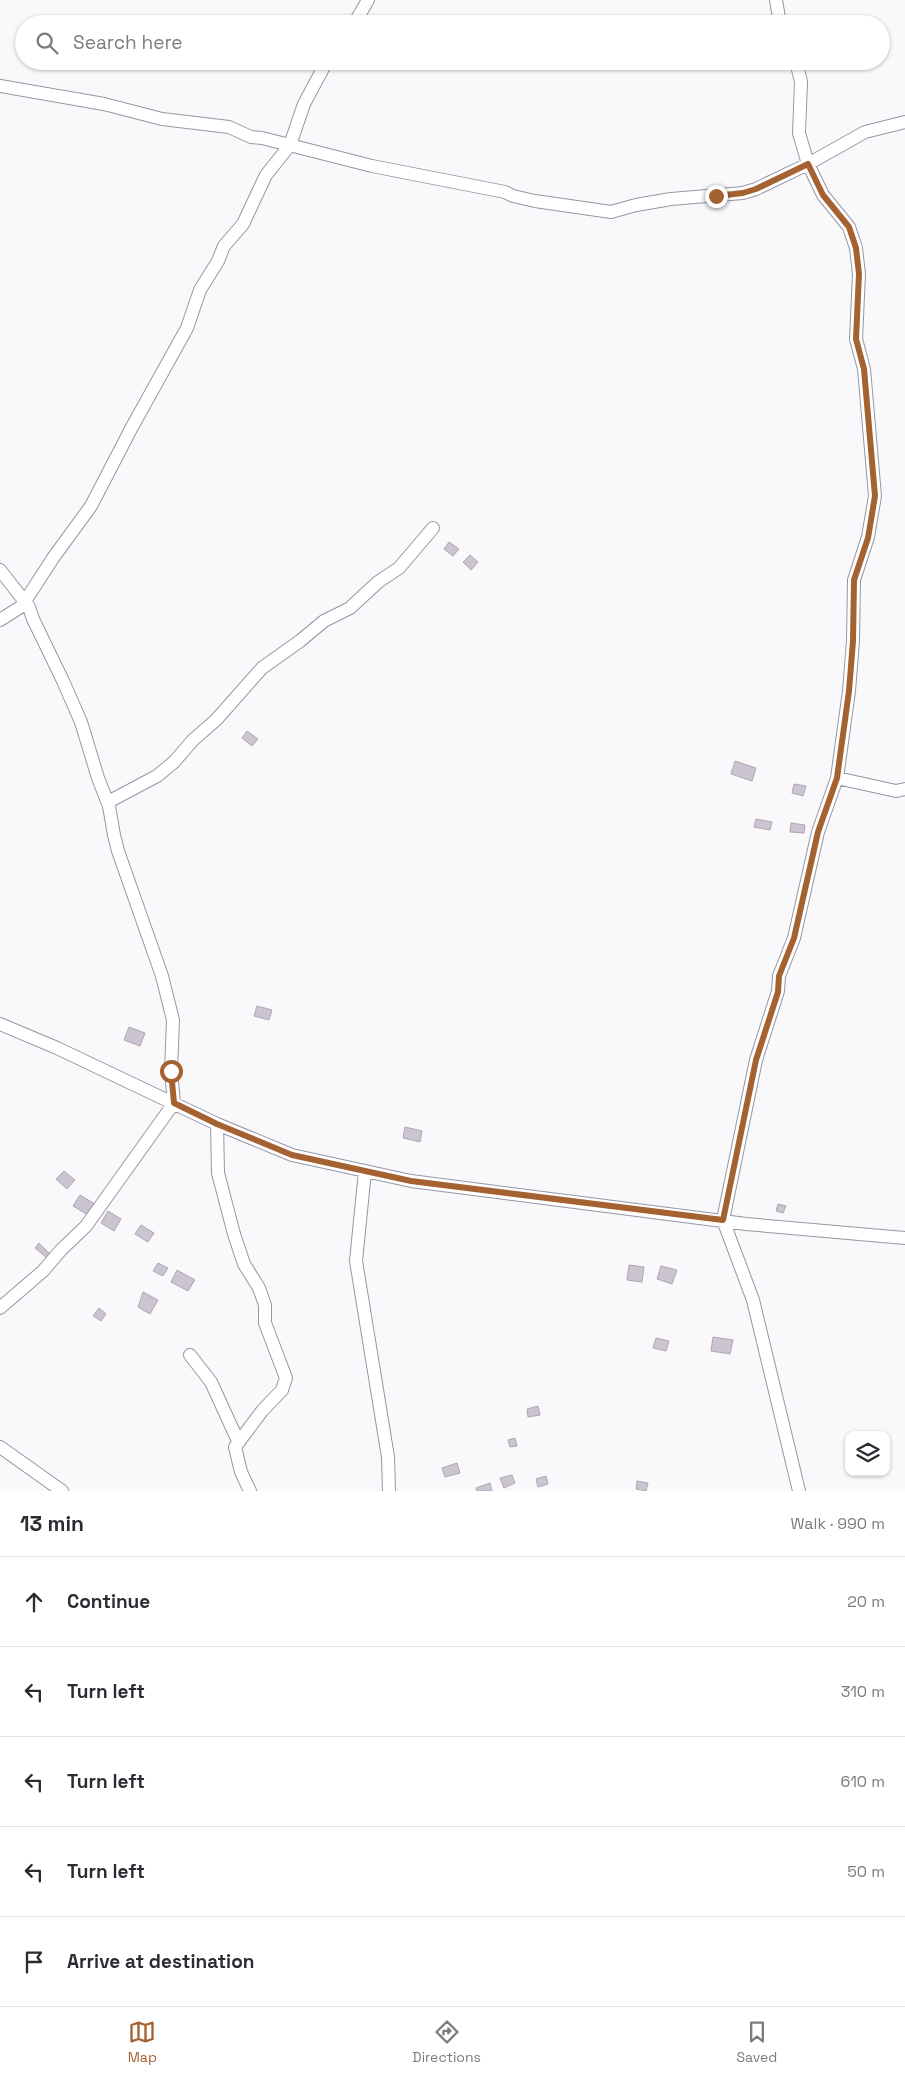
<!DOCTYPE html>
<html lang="en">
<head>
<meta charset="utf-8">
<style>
  :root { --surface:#fff; --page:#f2f2f3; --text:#2b2b33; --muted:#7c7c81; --line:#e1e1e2; --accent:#a56231 }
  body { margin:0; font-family:"Space Grotesk",sans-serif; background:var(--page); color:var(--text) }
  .controls { position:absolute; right:15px; bottom:15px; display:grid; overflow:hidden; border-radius:10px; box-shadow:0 1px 4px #0004 }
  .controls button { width:45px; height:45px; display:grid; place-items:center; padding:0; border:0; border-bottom:1px solid var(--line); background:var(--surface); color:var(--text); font:25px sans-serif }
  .stop { position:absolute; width:15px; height:15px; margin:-11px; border:4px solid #a56231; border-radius:50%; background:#fff }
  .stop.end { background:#a56231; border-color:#fff; box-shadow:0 1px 5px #0008 }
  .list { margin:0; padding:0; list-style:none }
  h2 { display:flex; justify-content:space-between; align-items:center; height:65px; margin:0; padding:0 20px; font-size:21px }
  h2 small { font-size:16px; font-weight:400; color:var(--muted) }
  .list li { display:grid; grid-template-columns:32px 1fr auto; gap:15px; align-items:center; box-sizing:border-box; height:90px; padding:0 20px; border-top:1px solid var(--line) }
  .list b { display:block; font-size:19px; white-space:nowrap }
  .list em { font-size:16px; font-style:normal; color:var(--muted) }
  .icon { flex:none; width:28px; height:28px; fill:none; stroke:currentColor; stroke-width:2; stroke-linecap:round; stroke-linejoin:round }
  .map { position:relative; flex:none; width:905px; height:1491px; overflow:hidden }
  .search { position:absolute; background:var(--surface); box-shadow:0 1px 4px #0004; left:15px; right:15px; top:15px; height:55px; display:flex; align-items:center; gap:12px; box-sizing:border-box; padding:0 18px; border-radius:28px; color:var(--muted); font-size:19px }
  .sheet { height:515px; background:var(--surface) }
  nav { display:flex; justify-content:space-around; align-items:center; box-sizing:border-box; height:70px; border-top:1px solid var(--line); background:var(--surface); font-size:14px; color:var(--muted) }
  nav a { display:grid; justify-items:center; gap:2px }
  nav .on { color:var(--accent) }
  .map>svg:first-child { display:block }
</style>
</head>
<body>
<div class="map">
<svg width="905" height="1491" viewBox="0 0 905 1491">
  <rect width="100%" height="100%" fill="#f9f9fc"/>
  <path fill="#cdc4d2" stroke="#afa6b4" d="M449 542 459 549 453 556 444 549Z
    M470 555 478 562 471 570 463 562Z
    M247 731 258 739 252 746 242 738Z
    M735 761 756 768 752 781 731 774Z
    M794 784 806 786 803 796 792 793Z
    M756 819 772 822 770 830 754 827Z
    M791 823 805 825 804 833 790 832Z
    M257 1006 272 1010 269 1020 254 1016Z
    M129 1027 145 1033 140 1046 124 1040Z
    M405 1127 422 1131 420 1142 403 1138Z
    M64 1171 75 1180 67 1189 56 1179Z
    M80 1195 95 1204 88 1215 73 1206Z
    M778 1204 786 1206 783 1213 776 1211Z
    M108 1211 121 1219 114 1231 101 1223Z
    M141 1225 154 1233 148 1242 135 1234Z
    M39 1243 50 1254 47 1258 35 1248Z
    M158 1263 168 1268 163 1276 153 1271Z
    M629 1265 644 1267 642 1282 627 1280Z
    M661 1266 677 1270 672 1284 657 1279Z
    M177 1270 195 1280 188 1291 171 1282Z
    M143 1292 158 1300 150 1314 138 1307Z
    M99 1308 106 1314 101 1321 93 1316Z
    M713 1337 733 1340 730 1354 711 1351Z
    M656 1338 669 1341 666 1351 653 1348Z
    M538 1406 540 1415 528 1417 527 1409Z
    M515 1438 517 1446 510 1447 508 1440Z
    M457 1463 460 1473 445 1477 442 1468Z
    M512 1475 515 1483 504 1488 500 1478Z
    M546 1476 548 1484 538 1487 536 1479Z
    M637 1481 648 1483 646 1491 636 1489Z
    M490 1483 492 1491H477L476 1488Z"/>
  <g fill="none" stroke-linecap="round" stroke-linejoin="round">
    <g stroke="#9796a5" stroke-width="14">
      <path id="minor" d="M776 0 780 24
        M354 24 368 0
        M796 61 801 82 799 133 808 164 823 195 849 227 856 248 859 274 856 339 864 369 875 496 868 537 854 580 853 641 849 691 837 778 818 832 794 938 779 976 778 991 756 1060 723 1220 753 1300 799 1491
        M0 86 104 104 162 119 229 127 251 137 262 138 372 166 505 192 513 196 535 201 611 212 636 205 671 199 743 193 756 189 808 164 865 132 905 122
        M0 570 29 607 33 619 63 681 81 722 98 778 109 806 114 835 118 851 162 976 173 1020 171 1071 174 1103 86 1226 61 1250 43 1271 0 1308
        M0 620 22 606 53 558 91 506 132 427 187 328 200 290 218 261 224 246 243 224 266 175 290 145 304 104 327 61
        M837 778 896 791 905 789
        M108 802 157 776 174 762 193 740 216 720 262 668 300 641 324 621 350 608 378 582 399 568 433 528
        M0 1024 57 1048 217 1124 292 1155 411 1181 746 1224 905 1238
        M217 1124 218 1173 234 1234 244 1264 259 1288 265 1305V1323L286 1378 282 1390 262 1411 235 1447 241 1472 250 1491
        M365 1171 356 1261 388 1457 389 1491
        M190 1355 211 1382 238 1441
        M0 1447 62 1491"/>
    </g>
    <use href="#minor" stroke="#fff" stroke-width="12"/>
  </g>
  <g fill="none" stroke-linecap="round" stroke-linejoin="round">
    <path stroke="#a56231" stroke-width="6" d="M171 1071 174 1103 217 1124 292 1155 411 1181 723 1220 756 1060 778 992 779 976 794 938 818 832 837 778 849 691 853 641 854 580 868 538 875 496 864 369 856 339 859 274 856 248 849 227 823 195 808 164 756 189 743 193 716 196"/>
  </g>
</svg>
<div class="controls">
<button><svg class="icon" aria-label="layers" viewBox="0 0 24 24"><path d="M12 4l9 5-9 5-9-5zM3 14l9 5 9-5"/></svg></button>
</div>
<div class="stop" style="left:171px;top:1071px"></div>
<div class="stop end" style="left:716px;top:196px"></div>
<div class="search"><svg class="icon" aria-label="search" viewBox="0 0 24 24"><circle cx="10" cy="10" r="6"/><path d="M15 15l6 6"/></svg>Search here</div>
</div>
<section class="sheet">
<h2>13 min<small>Walk · 990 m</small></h2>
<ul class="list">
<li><svg class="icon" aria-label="ahead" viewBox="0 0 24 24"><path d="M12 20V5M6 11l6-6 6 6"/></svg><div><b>Continue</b></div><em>20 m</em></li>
<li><svg class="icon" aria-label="left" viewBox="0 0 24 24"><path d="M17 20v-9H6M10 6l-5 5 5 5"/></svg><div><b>Turn left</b></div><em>310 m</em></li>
<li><svg class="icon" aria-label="left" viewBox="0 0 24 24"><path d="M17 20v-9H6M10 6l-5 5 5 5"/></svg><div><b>Turn left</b></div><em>610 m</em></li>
<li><svg class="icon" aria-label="left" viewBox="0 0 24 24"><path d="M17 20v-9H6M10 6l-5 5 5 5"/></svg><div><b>Turn left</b></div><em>50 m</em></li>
<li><svg class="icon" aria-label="arrive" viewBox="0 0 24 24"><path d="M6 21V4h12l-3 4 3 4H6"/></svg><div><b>Arrive at destination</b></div></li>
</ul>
</section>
<nav>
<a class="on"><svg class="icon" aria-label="map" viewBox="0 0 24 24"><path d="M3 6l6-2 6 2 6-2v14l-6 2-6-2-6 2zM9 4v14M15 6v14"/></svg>Map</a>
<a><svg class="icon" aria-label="directions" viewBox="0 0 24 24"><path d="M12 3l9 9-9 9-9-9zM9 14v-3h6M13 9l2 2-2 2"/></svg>Directions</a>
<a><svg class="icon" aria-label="saved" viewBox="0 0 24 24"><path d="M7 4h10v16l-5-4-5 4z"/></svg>Saved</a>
</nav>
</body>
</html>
